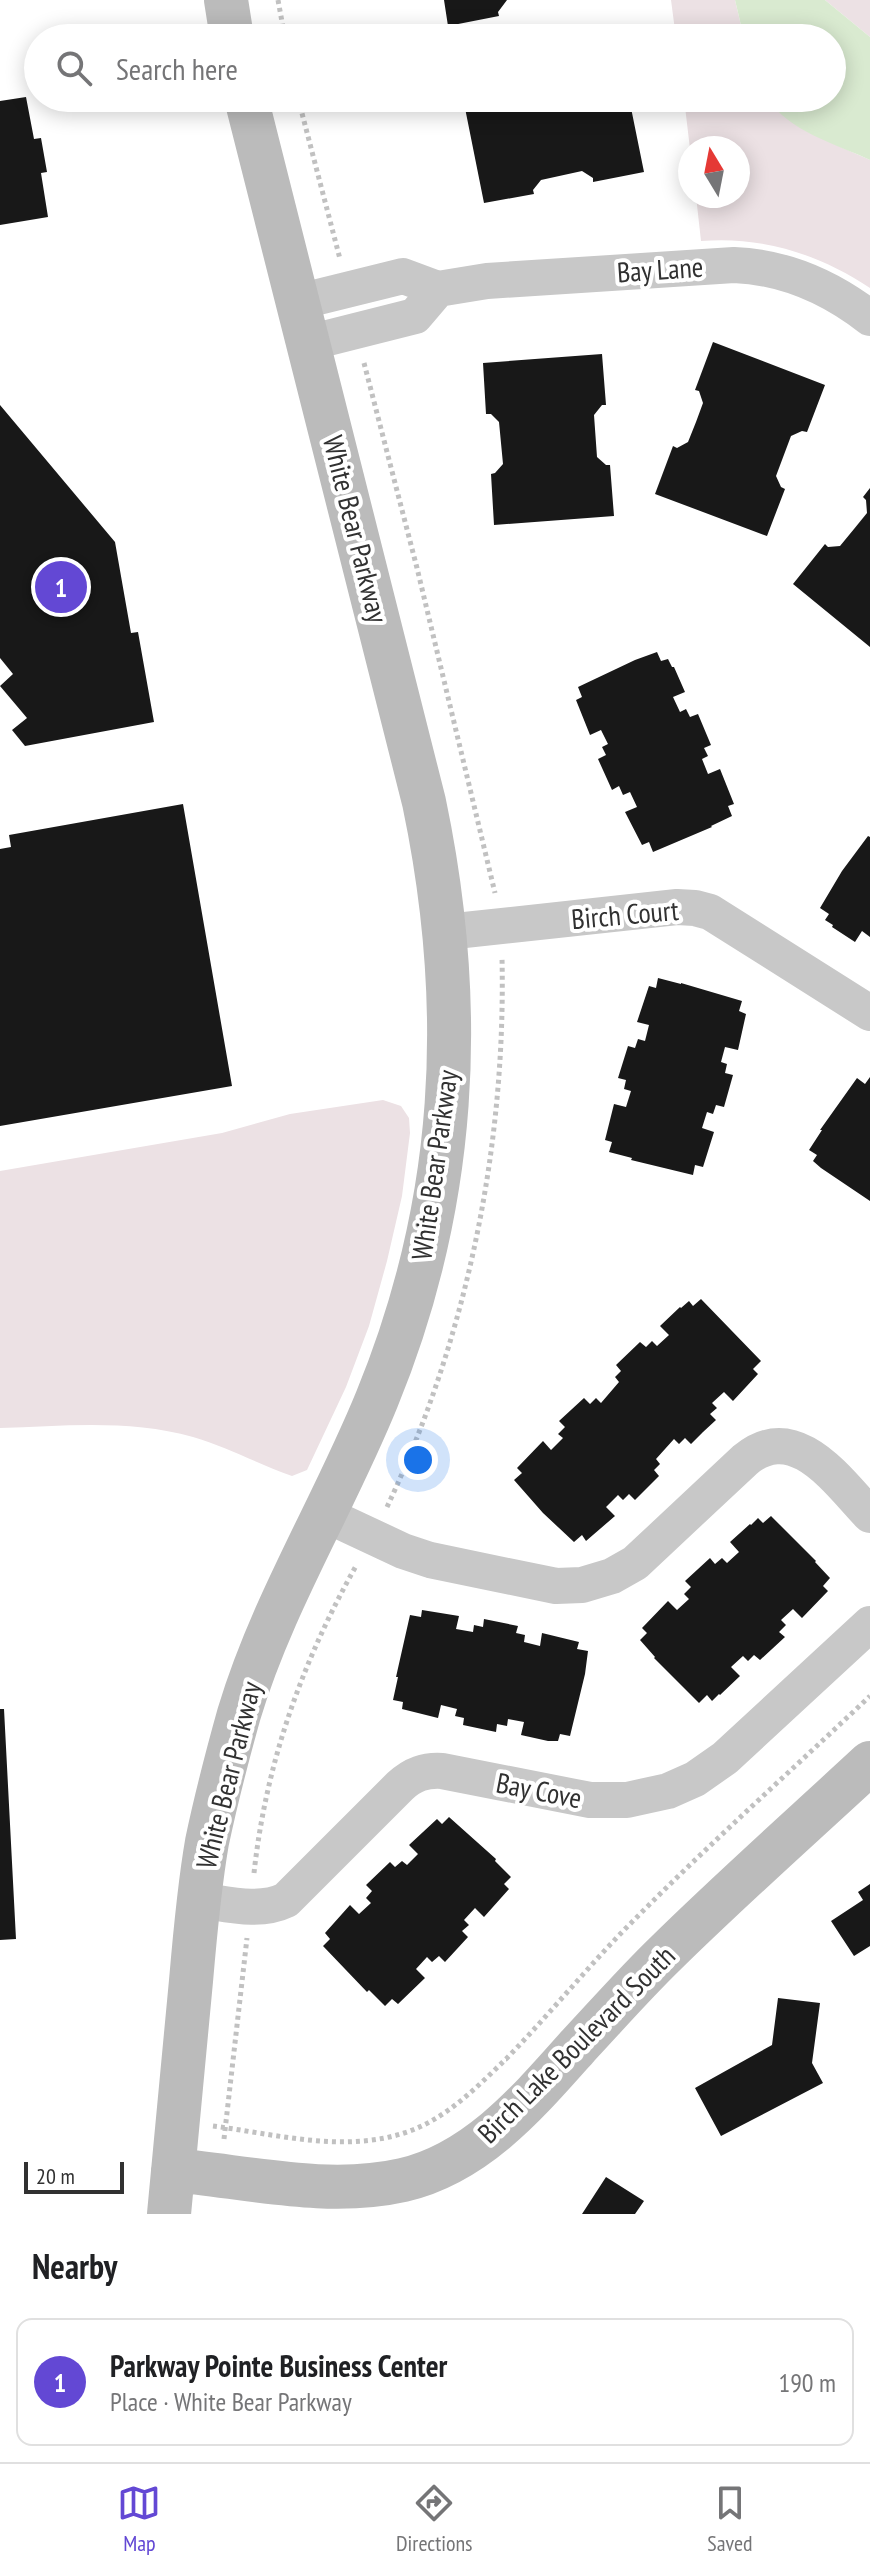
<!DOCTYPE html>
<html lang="en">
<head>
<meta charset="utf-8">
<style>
  :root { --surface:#fff; --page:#f6f6f6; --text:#202124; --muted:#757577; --line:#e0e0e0; --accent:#6348d4 }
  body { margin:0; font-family:"PT Sans Narrow",sans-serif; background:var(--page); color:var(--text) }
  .compass { position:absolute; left:678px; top:136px; width:72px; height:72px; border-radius:50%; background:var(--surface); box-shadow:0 4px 20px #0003; rotate:350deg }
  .scale { position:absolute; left:24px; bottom:20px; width:100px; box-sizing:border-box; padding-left:8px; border:4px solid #313131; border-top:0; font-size:22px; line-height:28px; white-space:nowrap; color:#313131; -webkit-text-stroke:6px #fff; paint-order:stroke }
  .you { position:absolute; left:418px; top:1460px; width:28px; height:28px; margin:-20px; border:6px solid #fff; border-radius:50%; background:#1a73e8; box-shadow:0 0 0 12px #1a73e833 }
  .badge { display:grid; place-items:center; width:52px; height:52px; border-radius:50%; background:var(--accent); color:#fff; font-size:26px; font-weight:700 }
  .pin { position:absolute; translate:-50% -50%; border:4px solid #fff; box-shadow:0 2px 8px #0006 }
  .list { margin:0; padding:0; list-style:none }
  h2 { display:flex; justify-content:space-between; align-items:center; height:104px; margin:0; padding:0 32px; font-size:34px }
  h2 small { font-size:26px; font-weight:400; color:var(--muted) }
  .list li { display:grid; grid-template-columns:52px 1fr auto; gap:24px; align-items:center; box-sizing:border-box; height:128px; margin:0 16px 16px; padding:0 16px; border:2px solid var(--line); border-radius:16px }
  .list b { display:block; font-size:30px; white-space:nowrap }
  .list p { margin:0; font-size:26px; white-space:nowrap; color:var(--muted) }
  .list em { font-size:26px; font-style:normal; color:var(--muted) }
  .icon { flex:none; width:44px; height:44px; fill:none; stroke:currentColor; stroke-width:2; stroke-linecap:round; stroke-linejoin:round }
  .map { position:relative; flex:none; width:870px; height:2214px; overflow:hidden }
  .search { position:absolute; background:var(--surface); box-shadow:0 4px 20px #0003; left:24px; right:24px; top:24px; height:88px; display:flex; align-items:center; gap:20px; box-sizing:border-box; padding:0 28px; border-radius:44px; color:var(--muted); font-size:30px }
  .sheet { height:248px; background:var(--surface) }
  nav { display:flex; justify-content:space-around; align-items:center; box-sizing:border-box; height:112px; border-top:2px solid var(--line); background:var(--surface); font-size:22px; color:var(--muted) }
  nav a { display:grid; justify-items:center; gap:4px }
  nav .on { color:var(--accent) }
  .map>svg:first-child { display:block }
</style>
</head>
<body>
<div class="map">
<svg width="870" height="2214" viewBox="0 0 870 2214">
  <rect width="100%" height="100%" fill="#fff"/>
  <path fill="#ece1e4" d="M671 0H735L744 38H676Z
    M825 0H870V37Z
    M684 98H767C785 126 840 146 870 160V288C819 254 762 236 701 241L696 196H738V148L690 149Z
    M383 1100 401 1106 409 1118 410 1133 402 1196 387 1261 369 1326 346 1387 307 1470 292 1476C258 1464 227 1447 193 1437 130 1419 64 1426 0 1428V1171L222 1133 290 1114Z"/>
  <path fill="#d9ead0" d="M735 0H825L870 37V160C836 144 788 131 767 98H832V38H744Z"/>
  <path fill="#181818" d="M444 0H507L498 12 499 16 448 26Z
    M26 97 34 139 41 138 47 172 41 173 48 217 0 225V101Z
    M463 98H629L644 172 593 182V178L582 171 541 180 533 190 534 194 484 203Z
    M713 342 825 385 807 432 802 431 791 436 776 476 781 487 785 489 767 536 655 494 673 446 677 448 688 442 696 422 703 403 699 391 695 390Z
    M602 354 606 405H602L594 415 597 457 606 465H610L614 516 494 525 491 474 495 473 503 464 499 422 491 414H486L483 363Z
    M0 405 115 542 131 633 138 632 154 722 25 746 12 730 27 718 0 686 13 674 0 658Z
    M870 488V647L793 584 825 544 828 547 840 546 854 529 867 513 866 500 863 497Z
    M657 652 661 661 668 659 672 667H674L685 692 673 697 680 712 686 709 690 717 698 714 711 745 704 748 708 756 702 759 708 774 720 769 734 804 728 806 732 816 711 826 712 827 653 852 649 842 642 845 625 812 637 807 630 792 623 795 619 786 612 790 598 759 606 755 602 747 608 744 601 730 590 735 576 700 582 697 578 687 635 660Z
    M183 804 232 1086 0 1126V849L11 847 9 835Z
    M868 836 870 837V937L862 931 855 942 832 927 833 925 825 920 829 914 820 908 842 871Z
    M658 978 681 984V983L742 1001 739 1011 746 1014 738 1050 725 1047 721 1062 727 1064 725 1073 733 1075 724 1107 716 1105 713 1114 707 1112 702 1128 714 1132 703 1167 695 1165 693 1175 631 1160 632 1158 609 1152 612 1142 605 1140 614 1104 626 1107 631 1091 624 1089 626 1080 618 1078 628 1046 635 1048 638 1039 645 1041 649 1025 637 1022 649 986 656 988Z
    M870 1077V1201L821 1168 813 1161 817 1155 809 1150 822 1130H820L857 1078 865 1084Z
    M701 1299 761 1361 753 1369 758 1374 733 1401 724 1392 712 1403 717 1408 710 1414 716 1420 703 1432 691 1444 685 1438 679 1444 674 1439 656 1459 660 1464 654 1470 659 1476 635 1500 629 1494 623 1500 618 1495 606 1507 615 1516 586 1541 582 1535 574 1542 543 1513 514 1480 522 1473 517 1468 543 1441 551 1450 563 1438 558 1434 565 1427 559 1421 584 1398 590 1404 596 1398 601 1403 619 1382 615 1377 621 1371 616 1365 640 1342 646 1347 652 1341 657 1346 669 1335 660 1326 680 1307 681 1308 689 1301 693 1306Z
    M771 1516 816 1561 815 1562 830 1578 823 1586 828 1591 802 1618 793 1609 781 1620 786 1625 779 1632 785 1637 760 1660 754 1655 748 1661 743 1656 731 1667 740 1676 720 1695 719 1694 712 1701 707 1695 699 1703 654 1658 655 1657 640 1640 647 1633 642 1628 668 1601 677 1610 689 1599 684 1594 691 1587 685 1581 710 1558 715 1564 722 1558 727 1563 739 1552 730 1542 750 1524 751 1525 758 1518 763 1523Z
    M422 1610 459 1616 456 1629 473 1632 474 1625 483 1627 484 1619 518 1626 516 1633 525 1635 524 1642 540 1646 542 1633 579 1642 577 1649 588 1651 585 1674 570 1736 560 1734 558 1741H548L521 1735 524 1722 508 1719 507 1726 497 1724 496 1732 463 1725 464 1718 455 1716 457 1709 441 1705 438 1718 402 1709 403 1702 393 1700 398 1677H396L410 1615 421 1617Z
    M0 1709H4L16 1939 0 1940Z
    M449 1817 496 1859 495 1861 511 1877 504 1884 509 1889 484 1917 475 1908 464 1920 469 1925 462 1931 468 1937 445 1962 439 1956 432 1962 427 1957 416 1969 425 1978 398 2004 392 1999 385 2006 369 1990 367 1992 323 1946 330 1939 325 1933 350 1905 359 1914 371 1903 366 1898 372 1891 366 1885 390 1862 395 1867 402 1861 407 1865 418 1854 409 1845 437 1819 442 1824Z
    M870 1884V1946L854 1956 831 1921 863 1900 858 1892Z
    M778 1998 820 2003 812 2063 823 2083 721 2136 695 2088 772 2045Z
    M606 2177 644 2201 635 2214H582Z"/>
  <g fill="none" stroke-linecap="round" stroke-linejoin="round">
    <path stroke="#c1c1c1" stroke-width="5" stroke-dasharray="4 4" stroke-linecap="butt" d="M278 0 285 38
      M298 98 340 259
      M364 363 417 568 495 893
      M387 1507C467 1337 506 1146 502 958
      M254 1873C266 1763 302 1662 356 1566
      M213 2126C275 2134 342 2153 404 2133 445 2120 476 2088 506 2059 550 2014 589 1965 633 1921 709 1844 791 1771 870 1696
      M224 2139 247 1938"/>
    <path stroke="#c8c8c8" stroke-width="36" d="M298 302 403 276 438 289 487 281 734 265C785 267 830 287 870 318
      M308 343 415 316 438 289
      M446 932 677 907 695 908 710 912 870 1013
      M324 1514 403 1551 430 1560 556 1586 582 1585 612 1576 635 1563 745 1460C796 1418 838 1482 870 1515
      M199 1900C228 1904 259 1913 286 1900L400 1786C413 1774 425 1770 442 1771L590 1800H627L668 1791 695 1779 725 1758 870 1624"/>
    <path stroke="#bbb" stroke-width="44" d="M226 0 232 38
      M173 2170C248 2177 328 2197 403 2180 477 2163 529 2101 578 2046 607 2015 635 1983 666 1953 732 1888 802 1826 870 1763
      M169 2214C176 2136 183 2058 191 1981 195 1934 199 1888 207 1842 216 1799 227 1757 239 1714 272 1604 334 1505 377 1399 457 1204 467 1007 424 802L246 98"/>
  </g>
  <g text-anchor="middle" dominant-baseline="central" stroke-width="8" stroke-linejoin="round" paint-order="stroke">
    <g font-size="28" fill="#313131" stroke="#fff">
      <text transform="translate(660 269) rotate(-4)">Bay Lane</text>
      <text transform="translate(356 529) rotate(76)">White Bear Parkway</text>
      <text transform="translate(625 914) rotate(-5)">Birch Court</text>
      <text transform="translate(434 1165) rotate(-82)">White Bear Parkway</text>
      <text transform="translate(228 1775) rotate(-76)">White Bear Parkway</text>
      <text transform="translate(539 1790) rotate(11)">Bay Cove</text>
      <text transform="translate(576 2044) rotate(-45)">Birch Lake Boulevard South</text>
    </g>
  </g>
</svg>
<svg class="compass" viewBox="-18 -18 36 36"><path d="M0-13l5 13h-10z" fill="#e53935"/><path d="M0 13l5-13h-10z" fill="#757577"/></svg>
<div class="scale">20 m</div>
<div class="you"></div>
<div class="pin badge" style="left:61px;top:587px">1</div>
<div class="search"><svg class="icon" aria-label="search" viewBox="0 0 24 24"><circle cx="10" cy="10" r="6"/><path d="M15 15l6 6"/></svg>Search here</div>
</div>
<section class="sheet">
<h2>Nearby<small></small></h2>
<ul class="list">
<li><span class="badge">1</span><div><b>Parkway Pointe Business Center</b><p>Place · White Bear Parkway</p></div><em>190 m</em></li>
</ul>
</section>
<nav>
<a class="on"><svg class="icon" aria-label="map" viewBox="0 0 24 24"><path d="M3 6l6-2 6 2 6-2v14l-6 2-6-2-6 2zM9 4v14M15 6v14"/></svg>Map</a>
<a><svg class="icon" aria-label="directions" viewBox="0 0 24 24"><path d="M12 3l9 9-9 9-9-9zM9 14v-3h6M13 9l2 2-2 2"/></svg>Directions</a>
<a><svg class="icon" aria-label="saved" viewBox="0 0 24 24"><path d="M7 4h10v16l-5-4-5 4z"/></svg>Saved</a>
</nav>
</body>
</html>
